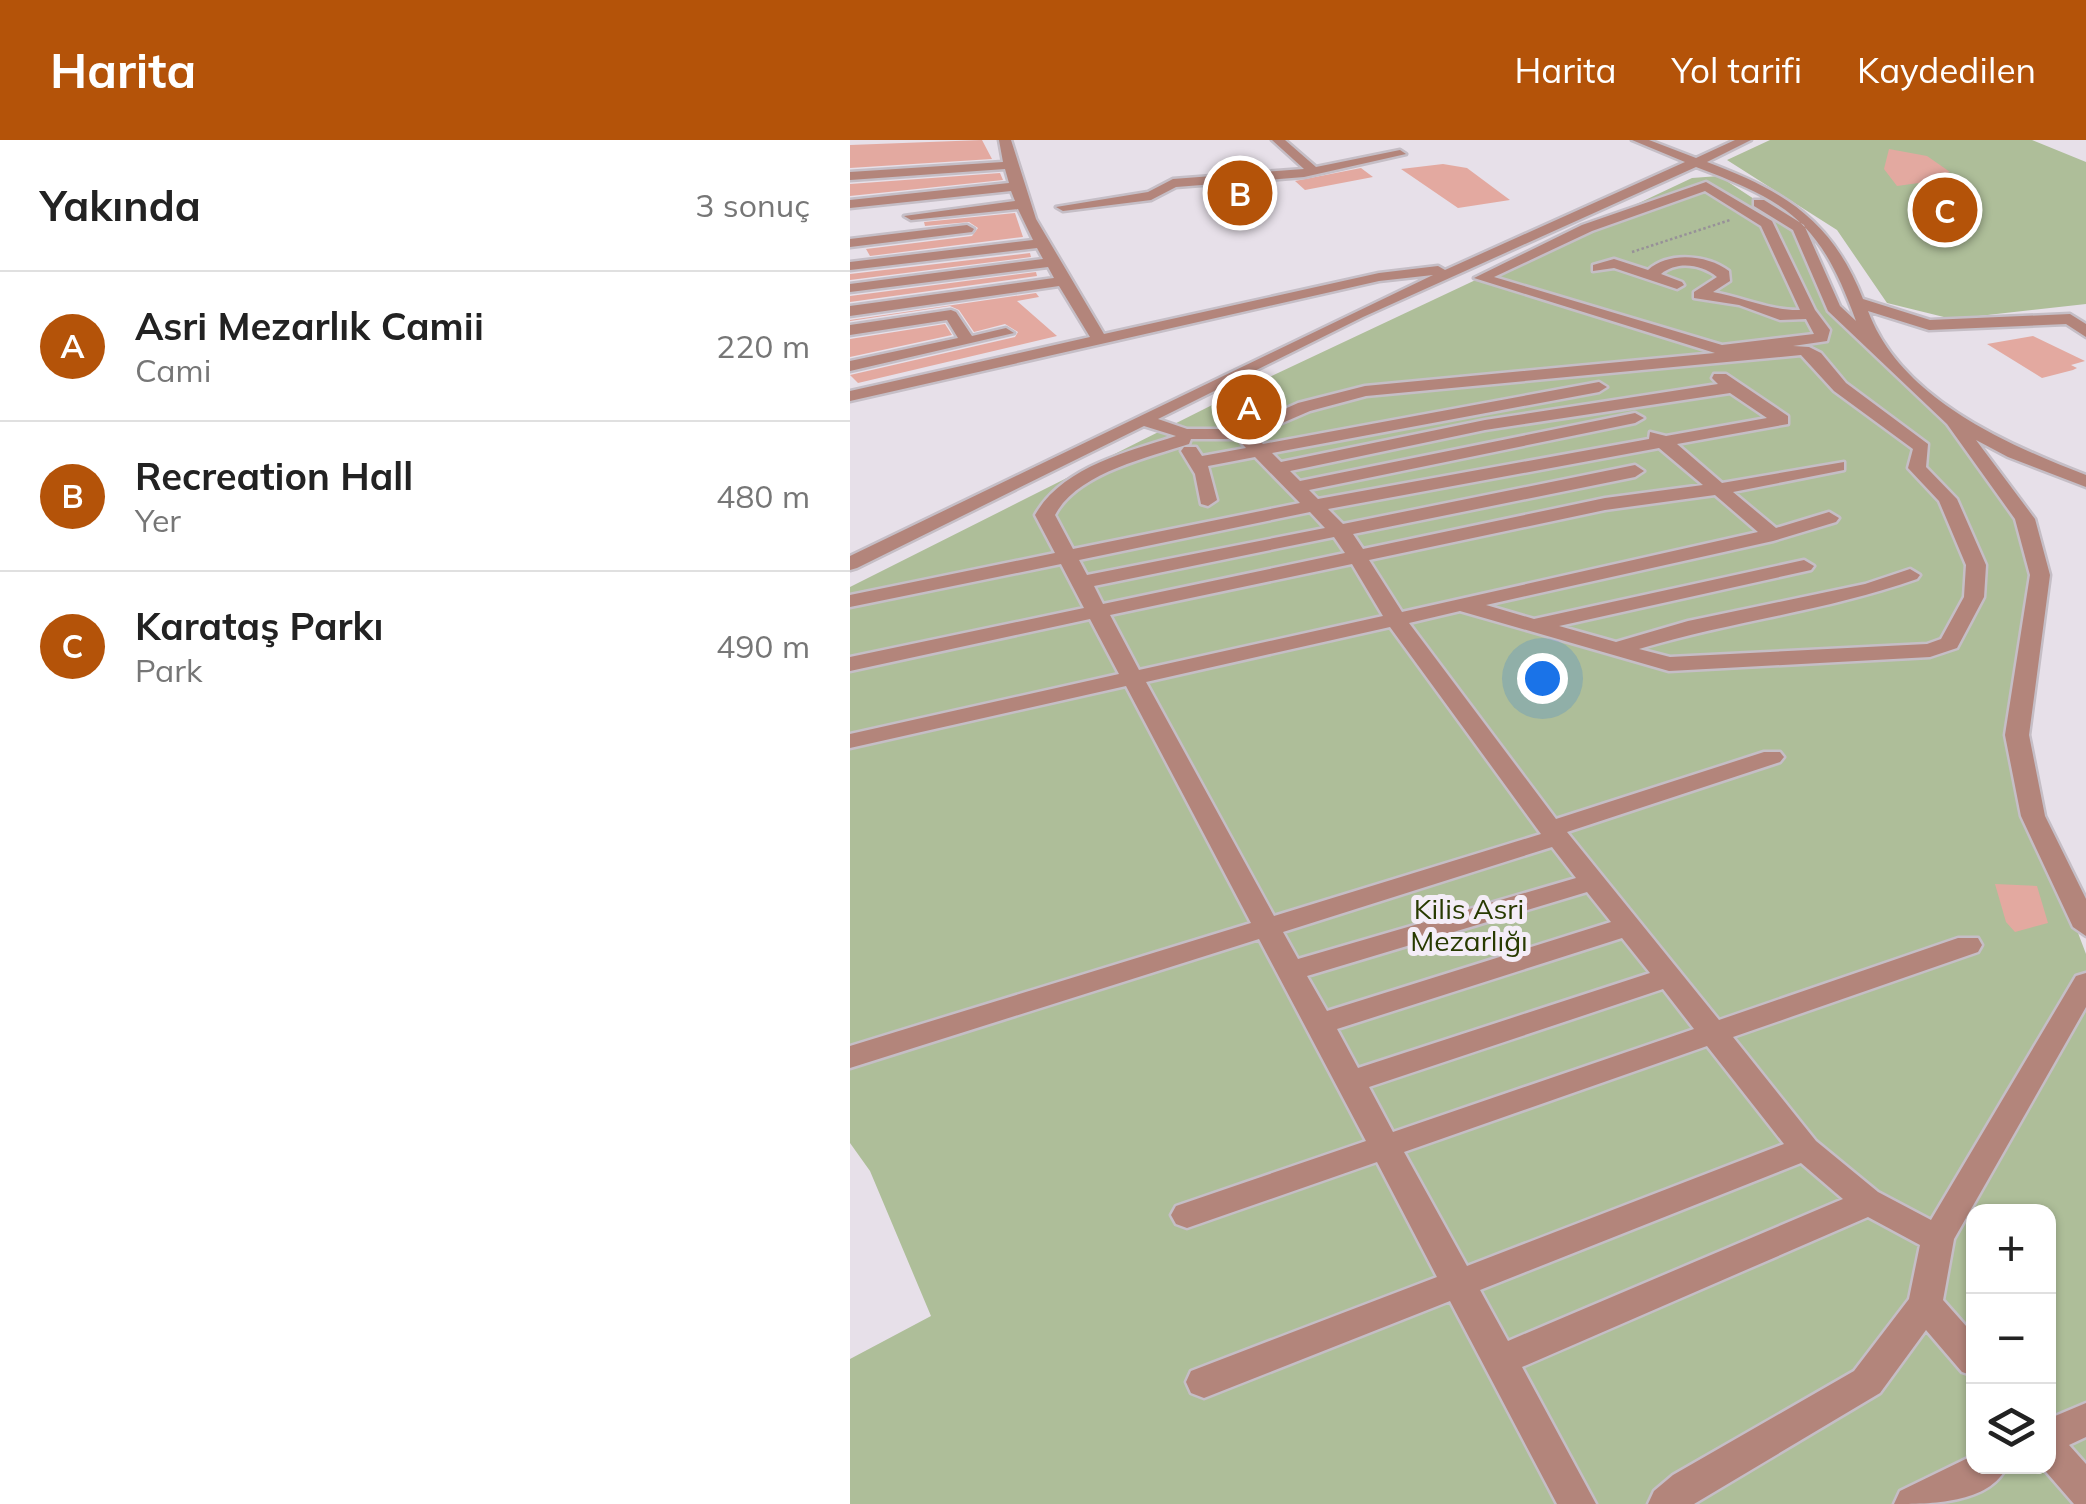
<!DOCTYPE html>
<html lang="tr">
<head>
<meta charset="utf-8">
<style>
  :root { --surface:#fff; --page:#f6f6f6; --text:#222; --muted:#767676; --line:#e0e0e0; --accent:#b45309 }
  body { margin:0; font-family:Mulish,sans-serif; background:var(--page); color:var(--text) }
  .controls { position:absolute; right:30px; bottom:30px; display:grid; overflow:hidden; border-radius:20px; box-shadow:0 2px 8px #0004 }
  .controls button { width:90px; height:90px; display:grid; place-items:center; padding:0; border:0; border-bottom:2px solid var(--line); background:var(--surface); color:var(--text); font:50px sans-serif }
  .you { position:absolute; left:692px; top:538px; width:35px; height:35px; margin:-25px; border:8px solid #fff; border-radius:50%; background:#1a73e8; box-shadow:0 0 0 15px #1a73e833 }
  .badge { display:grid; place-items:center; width:65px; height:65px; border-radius:50%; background:var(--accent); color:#fff; font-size:32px; font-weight:700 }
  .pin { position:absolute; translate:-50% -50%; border:5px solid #fff; box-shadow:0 2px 10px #0006 }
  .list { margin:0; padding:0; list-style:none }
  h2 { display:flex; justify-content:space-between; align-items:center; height:130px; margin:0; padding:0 40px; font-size:42px }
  h2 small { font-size:32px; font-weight:400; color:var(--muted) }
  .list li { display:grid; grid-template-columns:65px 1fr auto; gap:30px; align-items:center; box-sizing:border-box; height:150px; padding:0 40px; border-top:2px solid var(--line) }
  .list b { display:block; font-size:38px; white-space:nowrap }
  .list p { margin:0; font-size:32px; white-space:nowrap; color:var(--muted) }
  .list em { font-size:32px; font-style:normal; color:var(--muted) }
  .icon { flex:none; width:55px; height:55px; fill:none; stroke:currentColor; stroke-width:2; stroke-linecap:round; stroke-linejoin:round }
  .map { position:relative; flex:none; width:1236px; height:1364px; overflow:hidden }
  header { display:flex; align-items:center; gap:60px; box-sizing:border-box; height:140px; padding:0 50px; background:var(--accent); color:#fff }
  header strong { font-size:48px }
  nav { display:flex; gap:55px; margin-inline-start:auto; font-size:35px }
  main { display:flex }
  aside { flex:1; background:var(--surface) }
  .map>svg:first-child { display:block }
</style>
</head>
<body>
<header>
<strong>Harita</strong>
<nav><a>Harita</a><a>Yol tarifi</a><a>Kaydedilen</a></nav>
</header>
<main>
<aside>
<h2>Yakında<small>3 sonuç</small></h2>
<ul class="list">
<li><span class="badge">A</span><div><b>Asri Mezarlık Camii</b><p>Cami</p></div><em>220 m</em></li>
<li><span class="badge">B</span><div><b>Recreation Hall</b><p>Yer</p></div><em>480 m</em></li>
<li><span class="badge">C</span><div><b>Karataş Parkı</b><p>Park</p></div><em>490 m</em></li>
</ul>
</aside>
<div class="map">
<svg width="1236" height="1364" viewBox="0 0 1236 1364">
  <rect width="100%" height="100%" fill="#e7e0e9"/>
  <path fill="#aebe99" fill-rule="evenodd" d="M920 0H1182L1236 22V164L1102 179 1037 163 987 90 877 20Z
    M869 36 950 89 987 172 1074 249 1177 381 1192 437 1169 598 1211 748 1236 814V1364H0V1219L81 1176 20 1031 0 1003V447L398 247 842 38ZM1124 1072H1198V1326H1124Z"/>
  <path fill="#e3a9a0" d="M132 0 142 19 0 28V5Z
    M1039 9 1077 16 1100 32 1076 42 1047 46 1034 29Z
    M593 24 617 28 660 60 608 68 551 29Z
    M511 28 523 37 455 50 445 41Z
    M150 33 153 40 0 56V44Z
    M389 46 409 64 382 68 362 49Z
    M165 73 173 97 20 116 16 109 122 96 128 88 119 82 75 86 74 82Z
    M180 113 181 117 0 140V134Z
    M186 132 187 136 0 162V156Z
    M186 153 189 157 167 161 207 196 8 243 0 235 165 197 168 192 155 184 124 192 109 170 100 166 0 181V180Z
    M95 184 102 195 0 217V199Z
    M1183 196 1235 221 1221 225 1227 228 1223 230 1192 238 1137 204Z
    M1145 744 1187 746 1198 783 1165 792 1156 782Z"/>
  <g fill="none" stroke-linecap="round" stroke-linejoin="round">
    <g stroke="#c5bec6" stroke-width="5">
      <path id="minor" d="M149 0H161L186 79 254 194 529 133 588 126 595 130 835 22 782 0H799L846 18 885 0H901L857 22C934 51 982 80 1013 159L1080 180 1220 174 1236 184V197L1216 184 1079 190 1018 171C1050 257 1153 303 1236 335V347L1158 317 1126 300 1185 379 1200 435 1179 595 1195 676 1236 759V796L1223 787 1171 676 1155 595 1180 435 1165 379 1097 284 978 171 943 90 904 66V60H914L954 85 990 166 1006 181C971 84 942 63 846 27L513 177 308 279 337 289H390L448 263 515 246 865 213 624 138 732 85 856 42 922 81 965 170 980 190 977 201 943 206 959 207 971 213 996 243 1078 304 1076 327 1107 359 1136 425 1134 457 1107 508 1080 517 819 531 610 471 559 483 706 679 914 612H930L934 617 930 622 717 692 869 880 1108 798H1128L1132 805 1128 812 883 897 966 1001 1028 1052 1081 1080 1226 836 1236 833V867L1104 1099 1093 1160 1124 1195V1236L1112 1232 1076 1190 1030 1253 844 1364H798L804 1351 823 1335 1004 1231 1059 1159 1070 1105 1018 1077 672 1227 746 1364H707L600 1161 354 1258 341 1253 336 1242 341 1231 587 1137 527 1022 337 1088 326 1084 321 1075 326 1066 516 1001 409 799 0 928V906L401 783 276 546 0 608V594L269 534 240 479 0 531V517L234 468 211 424 0 467V455L205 413 185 375C212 327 277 312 326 296L294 286 7 428 0 430V416L583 135 529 141 0 261V251L240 197 209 146 0 176V166L204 138 198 127 0 152V144L193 119 187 108 0 130V122L183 100 168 69 61 80 54 76 165 61 161 51 0 68V60L159 43 155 29 0 40V32L153 22ZM855 51 911 86 950 170C921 171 892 157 863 152L880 141 879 131C858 115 819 111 798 130L764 119 743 125V131L764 128 827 149 834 145 832 142 811 134C827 121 851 124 867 137L844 152V158L889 165 930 180 956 179 964 194 872 205 644 137 742 91ZM951 215 984 251 1063 309 1058 328 1089 361 1116 425 1114 457 1091 499 1077 504 820 517 789 509C881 481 977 471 1067 439L1070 435 1060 429 1015 444 838 481 766 502 709 486 961 430 964 426 954 420 684 479 636 465 923 401 986 382 989 378 979 372 926 388 883 352 994 330V322L872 343 827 304 938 284V276L876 234H864L862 238 868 244 635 280 431 322 422 313 749 252 757 247 749 242 413 304 404 295 460 271 516 256ZM880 253 917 278 816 296 800 292 799 299 468 359 459 350 785 283 794 278 785 273 450 341 440 331 635 290ZM341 299H388L396 308 352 316 346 307H334L331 311 345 334 351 364 358 366 367 360 358 326 405 317 450 363 223 409 205 375C227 333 297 318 339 304ZM809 308 853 345 755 358 513 409 503 394 785 337 794 331 785 325 493 384 478 369ZM865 355 908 392 552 472 519 420 755 370ZM460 372 475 388 237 435 229 420ZM484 397 495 413 253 464 244 446ZM502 424 533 476 289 530 260 475ZM540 487 691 694 424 776 296 542ZM702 707 726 738 448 819 433 792ZM737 752 761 782 477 871 457 836ZM772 798 800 833 508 928 487 889ZM813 849 844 889 543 992 519 947ZM857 906 934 1004 617 1126 554 1012ZM951 1023 993 1059 658 1201 630 1150Z
        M422 0H435L466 27 550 10 556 14 454 37 326 47 301 60 213 71 206 67 298 52 323 39 454 29Z
        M117 85 124 89 122 92 0 107V99Z
        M101 170 106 172 122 196 156 188 164 193 0 231V221L108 198 97 180 0 195V185Z
        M1236 1263V1297L1219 1305 1236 1324V1364H1224L1191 1326H1198V1279Z
        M1124 1315V1326H1157C1140 1364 1079 1364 1044 1364L1050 1351Z"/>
    </g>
    <path stroke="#979198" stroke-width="2.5" stroke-dasharray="2.5 2.5" stroke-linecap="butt" d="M782 112 880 80"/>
    <use href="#minor" fill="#b3857b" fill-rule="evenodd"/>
  </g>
  <g text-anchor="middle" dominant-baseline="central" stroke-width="10" stroke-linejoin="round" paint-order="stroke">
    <g font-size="28" fill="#283a01" stroke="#f4edf7">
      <text x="619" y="768">Kilis Asri<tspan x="619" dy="32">Mezarlığı</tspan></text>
    </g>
  </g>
</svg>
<div class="controls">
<button>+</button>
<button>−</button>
<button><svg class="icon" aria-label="layers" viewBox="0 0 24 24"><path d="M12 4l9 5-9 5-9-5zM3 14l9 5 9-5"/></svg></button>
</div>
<div class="you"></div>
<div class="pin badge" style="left:399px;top:267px">A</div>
<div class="pin badge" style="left:390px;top:53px">B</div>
<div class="pin badge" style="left:1095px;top:70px">C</div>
</div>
</main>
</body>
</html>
